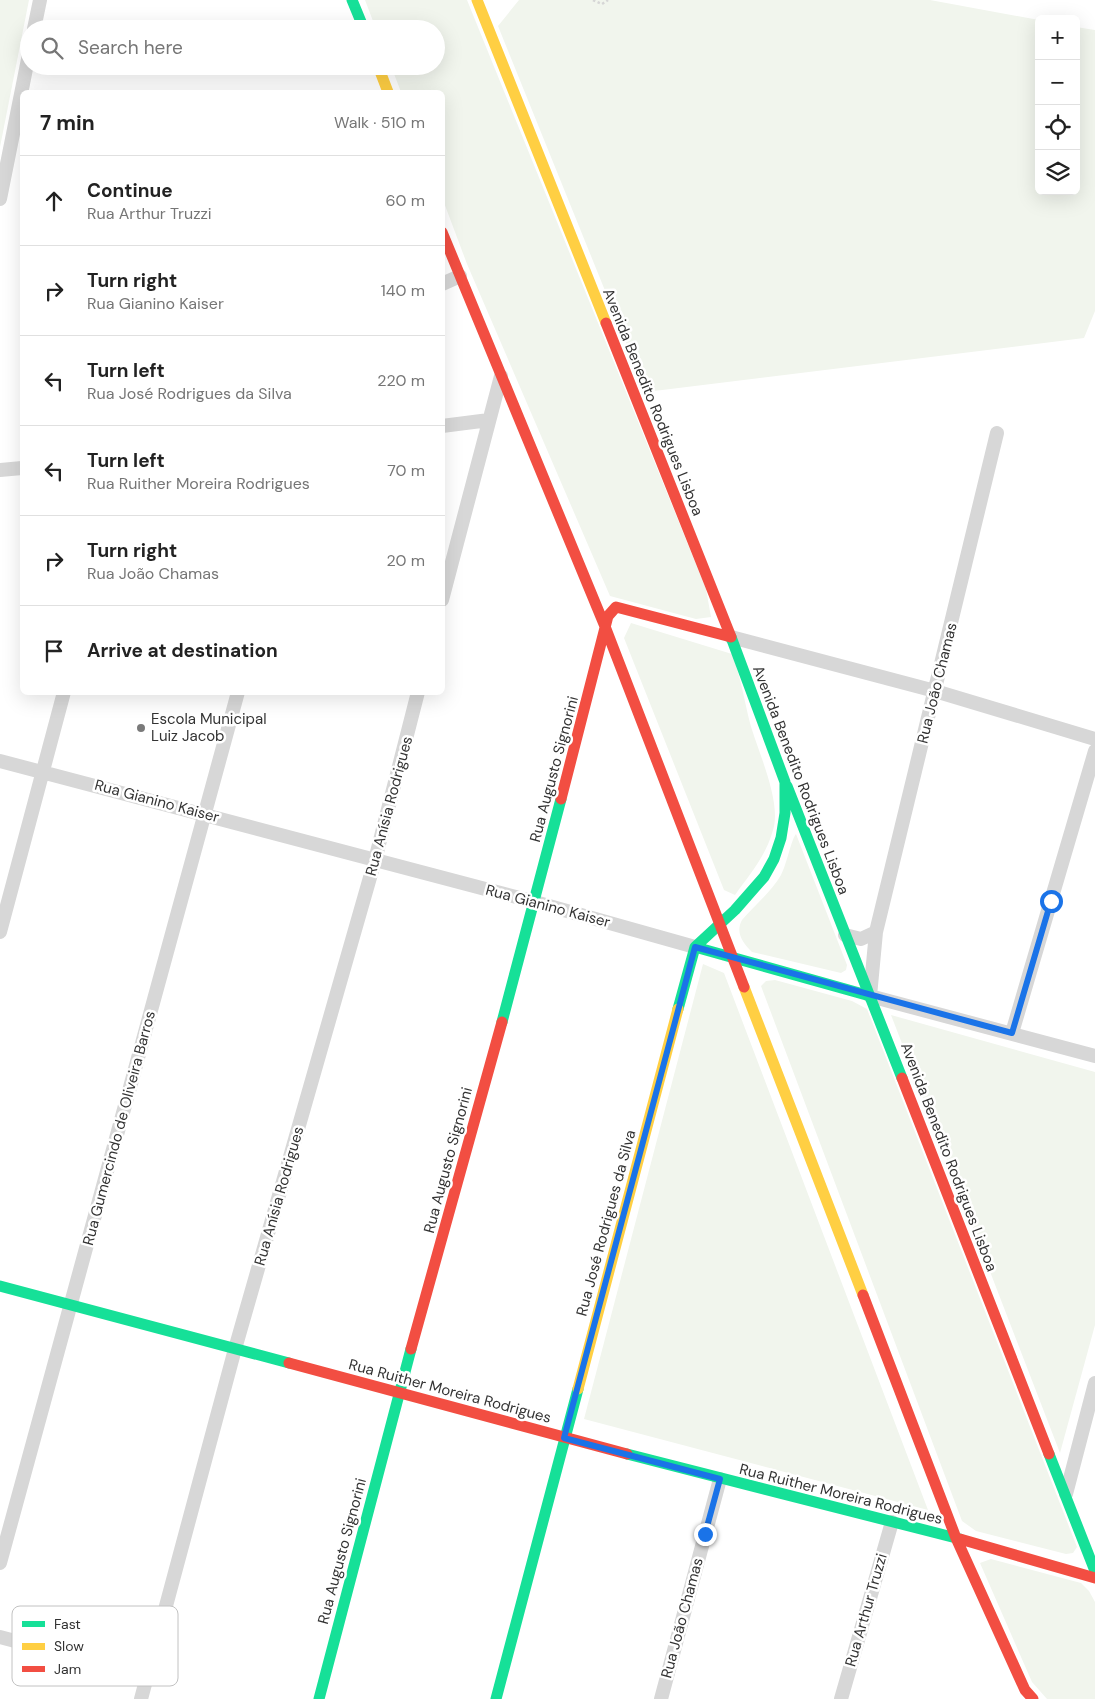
<!DOCTYPE html>
<html lang="en">
<head>
<meta charset="utf-8">
<style>
  :root { --surface:#fff; --page:#f2f2f2; --text:#222; --muted:#767676; --line:#e0e0e0 }
  body { margin:0; font-family:"DM Sans",sans-serif; background:var(--page); color:var(--text) }
  .controls { position:absolute; right:15px; top:15px; display:grid; overflow:hidden; border-radius:8px; box-shadow:0 5px 20px #0002 }
  .controls button { width:45px; height:45px; display:grid; place-items:center; padding:0; border:0; border-bottom:1px solid var(--line); background:var(--surface); color:var(--text); font:25px sans-serif }
  .stop { position:absolute; width:15px; height:15px; margin:-11px; border:4px solid #1a73e8; border-radius:50%; background:#fff }
  .stop.end { background:#1a73e8; border-color:#fff; box-shadow:0 1px 5px #0008 }
  .list { margin:0; padding:0; list-style:none }
  h2 { display:flex; justify-content:space-between; align-items:center; height:65px; margin:0; padding:0 20px; font-size:21px }
  h2 small { font-size:16px; font-weight:400; color:var(--muted) }
  .list li { display:grid; grid-template-columns:32px 1fr auto; gap:15px; align-items:center; box-sizing:border-box; height:90px; padding:0 20px; border-top:1px solid var(--line) }
  .list b { display:block; font-size:19px; white-space:nowrap }
  .list p { margin:0; font-size:16px; white-space:nowrap; color:var(--muted) }
  .list em { font-size:16px; font-style:normal; color:var(--muted) }
  .icon { flex:none; width:28px; height:28px; fill:none; stroke:currentColor; stroke-width:2; stroke-linecap:round; stroke-linejoin:round }
  .map { position:relative; flex:none; width:1095px; height:1699px; overflow:hidden }
  .search { position:absolute; background:var(--surface); box-shadow:0 5px 20px #0002; left:20px; top:20px; width:425px; height:55px; display:flex; align-items:center; gap:12px; box-sizing:border-box; padding:0 18px; border-radius:28px; color:var(--muted); font-size:19px }
  .panel { position:absolute; background:var(--surface); box-shadow:0 5px 20px #0002; left:20px; top:90px; width:425px; height:605px; border-radius:8px }
  .map>svg:first-child { display:block }
</style>
</head>
<body>
<div class="map">
<svg width="1095" height="1699" viewBox="0 0 1095 1699">
  <rect width="100%" height="100%" fill="#fff"/>
  <path fill="#f1f5ed" d="M0 0H29L0 147Z
    M365 0H467L706 589 711 617 696 619 610 596 467 264 443 200 442 92H401L391 66H436V29H376Z
    M519 0H930L1039 20V191H1076V27L1095 30V311L1084 338 646 392 498 26Z
    M631 623 732 654C741 678 744 699 750 723 758 752 782 802 773 830 766 856 750 874 735 895L724 890 624 638Z
    M796 834 847 965 846 970 841 973 752 952C743 943 735 933 742 920 755 905 771 892 781 875 787 864 791 840 796 834Z
    M703 964 724 973 928 1510 584 1419Z
    M775 980 852 1001 867 1009 1077 1547 1073 1553 1066 1554 976 1531 962 1521 761 986 766 981Z
    M891 1015 1095 1072V1325L1060 1453Z
    M991 1559 1081 1583 1089 1591 1095 1602V1699H1047L1032 1682 980 1563Z"/>
  <g fill="none" stroke-linecap="round" stroke-linejoin="round">
    <path stroke="#d6d6d6" stroke-width="2.5" stroke-dasharray="2.5 2.5" stroke-linecap="butt" d="M593 0 602 4 608 0"/>
    <path stroke="#d7d7d7" stroke-width="14" d="M34 29 40 0
      M0 199 29 54
      M442 284 460 276
      M442 426 489 420
      M997 433 876 932 870 996 1095 1056
      M0 470 22 468
      M442 600 501 376
      M731 637 935 691 1095 739
      M0 761 535 902 695 947
      M0 932 64 692
      M845 935 861 939 876 932
      M1012 1033 1095 751
      M1066 1494 1095 1383
      M0 1563 238 692
      M0 1637 147 1676
      M141 1699 235 1349 375 860 418 692
      M661 1699 720 1479
      M841 1699 892 1522"/>
    <path stroke="#16e098" stroke-width="11" d="M352 0 364 29
      M787 786 902 1078
      M695 947 870 996
      M678 1009 695 947 735 910 764 877 774 859 781 838 785 813V782L731 637
      M502 1022 561 799
      M0 1286 289 1363
      M627 1454 960 1539
      M1049 1454 1095 1571
      M319 1699 411 1349
      M496 1699 578 1389"/>
    <path stroke="#ffcf43" stroke-width="11" d="M477 0 606 323
      M378 66 388 92
      M744 987 863 1295
      M578 1389 678 1009"/>
    <path stroke="#f24e42" stroke-width="11" d="M442 232 606 629
      M606 323 731 637
      M606 629 744 987
      M561 799 608 616 616 607 731 637
      M902 1078 1049 1454
      M863 1295 956 1538 1025 1690 1033 1699
      M411 1349 502 1022
      M289 1363 627 1454
      M960 1539 1095 1578"/>
  </g>
  <g fill="none" stroke-linecap="round" stroke-linejoin="round">
    <path stroke="#1a73e8" stroke-width="6" d="M705 1534 720 1479 564 1438 695 947 1012 1033 1051 901"/>
  </g>
  <circle fill="#7a7a7a" stroke="#fff" stroke-width="2" cx="141" cy="728" r="5"/>
  <g text-anchor="middle" dominant-baseline="central" stroke-width="5" stroke-linejoin="round" paint-order="stroke">
    <g font-size="15" fill="#333" stroke="#fff">
      <text transform="translate(653 402) rotate(68)">Avenida Benedito Rodrigues Lisboa</text>
      <text transform="translate(937 683) rotate(-76)">Rua João Chamas</text>
      <text transform="translate(554 769) rotate(-75)">Rua Augusto Signorini</text>
      <text transform="translate(801 780) rotate(69)">Avenida Benedito Rodrigues Lisboa</text>
      <text transform="translate(157 801) rotate(15)">Rua Gianino Kaiser</text>
      <text transform="translate(389 806) rotate(-75)">Rua Anísia Rodrigues</text>
      <text transform="translate(548 906) rotate(15)">Rua Gianino Kaiser</text>
      <text transform="translate(119 1128) rotate(-75)">Rua Gumercindo de Oliveira Barros</text>
      <text transform="translate(949 1157) rotate(69)">Avenida Benedito Rodrigues Lisboa</text>
      <text transform="translate(448 1160) rotate(-75)">Rua Augusto Signorini</text>
      <text transform="translate(279 1196) rotate(-74)">Rua Anísia Rodrigues</text>
      <text transform="translate(606 1223) rotate(-75)">Rua José Rodrigues da Silva</text>
      <text transform="translate(450 1391) rotate(15)">Rua Ruither Moreira Rodrigues</text>
      <text transform="translate(841 1494) rotate(14)">Rua Ruither Moreira Rodrigues</text>
      <text transform="translate(342 1551) rotate(-75)">Rua Augusto Signorini</text>
      <text transform="translate(866 1610) rotate(-74)">Rua Arthur Truzzi</text>
      <text transform="translate(682 1618) rotate(-75)">Rua João Chamas</text>
    </g>
    <g font-size="15" fill="#333" stroke="#fff" text-anchor="start">
      <text x="151" y="719">Escola Municipal<tspan x="151" dy="17">Luiz Jacob</tspan></text>
    </g>
  </g>
  <rect x="12" y="1606" width="166" height="80" rx="8" fill="#fff" stroke="#c2c2c2" stroke-width="1"/>
  <rect x="22" y="1621" width="23" height="6" fill="#16e098"/>
  <rect x="22" y="1643" width="23" height="7" fill="#ffcf43"/>
  <rect x="22" y="1666" width="23" height="6" fill="#f24e42"/>
  <g font-size="14" fill="#333">
    <text x="54" y="1629">Fast</text>
    <text x="54" y="1651">Slow</text>
    <text x="54" y="1674">Jam</text>
  </g>
</svg>
<div class="controls">
<button>+</button>
<button>−</button>
<button><svg class="icon" aria-label="locate" viewBox="0 0 24 24"><circle cx="12" cy="12" r="6"/><path d="M12 2v4M12 18v4M2 12h4M18 12h4"/></svg></button>
<button><svg class="icon" aria-label="layers" viewBox="0 0 24 24"><path d="M12 4l9 5-9 5-9-5zM3 14l9 5 9-5"/></svg></button>
</div>
<div class="stop" style="left:1051px;top:901px"></div>
<div class="stop end" style="left:705px;top:1534px"></div>
<div class="search"><svg class="icon" aria-label="search" viewBox="0 0 24 24"><circle cx="10" cy="10" r="6"/><path d="M15 15l6 6"/></svg>Search here</div>
<section class="panel">
<h2>7 min<small>Walk · 510 m</small></h2>
<ul class="list">
<li><svg class="icon" aria-label="ahead" viewBox="0 0 24 24"><path d="M12 20V5M6 11l6-6 6 6"/></svg><div><b>Continue</b><p>Rua Arthur Truzzi</p></div><em>60 m</em></li>
<li><svg class="icon" aria-label="right" viewBox="0 0 24 24"><path d="M7 20v-9h11M14 6l5 5-5 5"/></svg><div><b>Turn right</b><p>Rua Gianino Kaiser</p></div><em>140 m</em></li>
<li><svg class="icon" aria-label="left" viewBox="0 0 24 24"><path d="M17 20v-9H6M10 6l-5 5 5 5"/></svg><div><b>Turn left</b><p>Rua José Rodrigues da Silva</p></div><em>220 m</em></li>
<li><svg class="icon" aria-label="left" viewBox="0 0 24 24"><path d="M17 20v-9H6M10 6l-5 5 5 5"/></svg><div><b>Turn left</b><p>Rua Ruither Moreira Rodrigues</p></div><em>70 m</em></li>
<li><svg class="icon" aria-label="right" viewBox="0 0 24 24"><path d="M7 20v-9h11M14 6l5 5-5 5"/></svg><div><b>Turn right</b><p>Rua João Chamas</p></div><em>20 m</em></li>
<li><svg class="icon" aria-label="arrive" viewBox="0 0 24 24"><path d="M6 21V4h12l-3 4 3 4H6"/></svg><div><b>Arrive at destination</b></div></li>
</ul>
</section>
</div>
</body>
</html>
